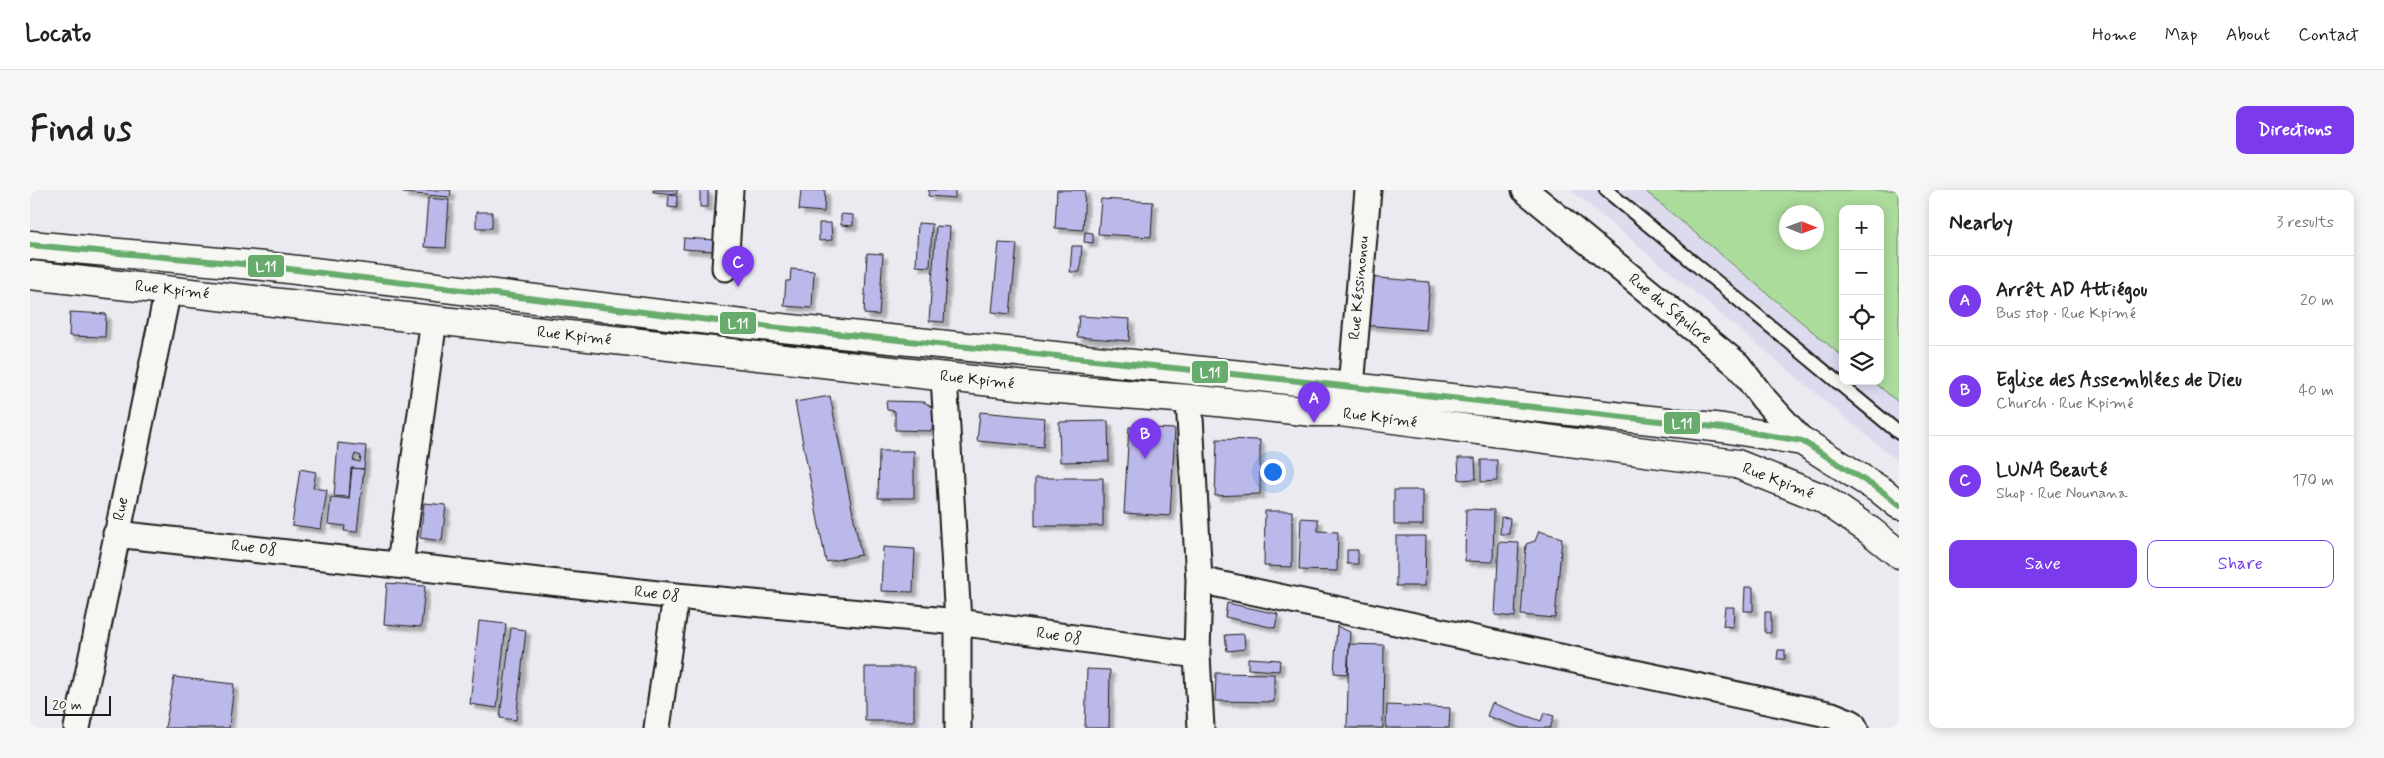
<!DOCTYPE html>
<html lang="en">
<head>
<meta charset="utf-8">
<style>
  :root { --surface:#fff; --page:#f6f6f6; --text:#202124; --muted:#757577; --line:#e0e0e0; --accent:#7c3aed }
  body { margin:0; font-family:Mynerve,sans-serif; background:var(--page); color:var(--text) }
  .controls { position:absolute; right:15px; top:15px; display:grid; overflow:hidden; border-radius:10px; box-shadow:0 2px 12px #0003 }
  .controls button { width:45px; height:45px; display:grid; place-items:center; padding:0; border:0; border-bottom:1px solid var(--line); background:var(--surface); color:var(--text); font:25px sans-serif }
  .compass { position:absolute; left:1749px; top:15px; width:45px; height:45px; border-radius:50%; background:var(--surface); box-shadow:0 2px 12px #0003; rotate:91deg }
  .scale { position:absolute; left:15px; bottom:12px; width:66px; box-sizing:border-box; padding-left:5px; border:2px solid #1c1c1c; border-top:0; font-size:14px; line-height:18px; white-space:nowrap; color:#1c1c1c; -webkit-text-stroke:4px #f6f6f2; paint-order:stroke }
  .you { position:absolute; left:1242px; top:281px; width:18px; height:18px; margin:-12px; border:4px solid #fff; border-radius:50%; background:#1a73e8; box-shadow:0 0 0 8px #1a73e833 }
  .badge { display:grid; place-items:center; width:32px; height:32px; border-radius:50%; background:var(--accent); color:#fff; font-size:16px; font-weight:700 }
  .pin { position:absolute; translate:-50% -41px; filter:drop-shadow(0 1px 2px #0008) }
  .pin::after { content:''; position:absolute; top:26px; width:18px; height:15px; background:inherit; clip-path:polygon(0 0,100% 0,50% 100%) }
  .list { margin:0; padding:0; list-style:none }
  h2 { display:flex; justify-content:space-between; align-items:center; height:65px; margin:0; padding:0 20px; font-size:21px }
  h2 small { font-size:16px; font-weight:400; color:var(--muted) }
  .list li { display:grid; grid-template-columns:32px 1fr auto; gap:15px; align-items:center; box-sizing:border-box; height:90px; padding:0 20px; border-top:1px solid var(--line) }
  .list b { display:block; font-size:19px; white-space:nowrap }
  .list p { margin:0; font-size:16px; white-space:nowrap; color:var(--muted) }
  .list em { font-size:16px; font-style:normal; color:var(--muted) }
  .actions { display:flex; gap:10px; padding:15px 20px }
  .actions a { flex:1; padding:11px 0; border:1px solid var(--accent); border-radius:10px; text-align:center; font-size:18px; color:var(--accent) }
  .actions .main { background:var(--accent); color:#fff }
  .icon { flex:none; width:28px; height:28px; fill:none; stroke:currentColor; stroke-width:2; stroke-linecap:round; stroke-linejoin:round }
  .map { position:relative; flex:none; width:1869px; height:538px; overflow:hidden; border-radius:10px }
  header { display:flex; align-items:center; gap:30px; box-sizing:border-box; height:70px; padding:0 25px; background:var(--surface); border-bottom:1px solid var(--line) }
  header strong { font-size:24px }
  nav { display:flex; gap:28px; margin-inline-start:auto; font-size:18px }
  .intro { display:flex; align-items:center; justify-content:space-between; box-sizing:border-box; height:120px; padding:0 30px }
  h1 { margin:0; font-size:35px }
  .button { padding:12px 22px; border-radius:10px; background:var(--accent); color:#fff; font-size:18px; font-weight:700 }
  main { display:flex; gap:30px; padding:0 30px }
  aside { flex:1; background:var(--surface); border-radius:10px; box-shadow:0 2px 12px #0003 }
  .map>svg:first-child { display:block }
</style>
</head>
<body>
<header>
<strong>Locato</strong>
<nav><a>Home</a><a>Map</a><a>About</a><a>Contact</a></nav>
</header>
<div class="intro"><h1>Find us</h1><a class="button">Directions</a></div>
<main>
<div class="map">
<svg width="1869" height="538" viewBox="0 0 1869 538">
  <defs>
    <filter id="shadow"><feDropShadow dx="4.5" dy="4.5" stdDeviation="1" flood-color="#0004"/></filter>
  </defs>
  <rect width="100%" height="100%" fill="#eaeaf0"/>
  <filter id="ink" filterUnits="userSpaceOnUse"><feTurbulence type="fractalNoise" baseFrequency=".02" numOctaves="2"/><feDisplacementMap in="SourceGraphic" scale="10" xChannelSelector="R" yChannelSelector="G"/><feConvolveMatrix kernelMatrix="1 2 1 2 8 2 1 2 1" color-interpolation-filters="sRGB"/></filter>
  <g filter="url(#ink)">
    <path fill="#dcdbee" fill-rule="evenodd" d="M1541 0H1869V272ZM1813 19H1850V191H1813ZM1756 22H1786V52H1756Z"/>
    <path fill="#acdc9c" stroke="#647c5c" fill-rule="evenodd" d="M1614 0H1869V213L1843 191H1850V19H1813V167ZM1756 22H1786V52H1756Z"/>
    <path fill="#bbb8ea" stroke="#1c1c1c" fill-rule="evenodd" filter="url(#shadow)" d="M374 0H421L420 7 373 3Z
      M623 0H647V4L623 2Z
      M670 0H678V17H670Z
      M771 0H795L794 22 769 20Z
      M899 0H925V8L898 6Z
      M1027 0H1055L1053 40 1025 38Z
      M639 5 647 6V18L638 17Z
      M398 8 419 10 416 58 394 57Z
      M1071 9 1123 12 1121 47 1068 44Z
      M446 22H462V38H446Z
      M811 24 823 25V36L811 35Z
      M789 33H801L802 50 789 51Z
      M888 33 902 34 900 77 886 76Z
      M906 36 920 37 914 132 899 131Z
      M1055 42 1063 43V53L1054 52Z
      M654 48 685 50 684 61 653 59Z
      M969 53 987 54 980 124 962 122Z
      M1042 56H1052L1050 82H1040Z
      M837 63 853 64 849 125 834 124Z
      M761 79 784 81 782 118 754 116 756 91H760Z
      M1336 87 1400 92 1396 140 1332 135Z
      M40 122 76 124 75 147 39 146Z
      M1049 126 1100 129 1099 151 1047 147Z
      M800 206 831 365 796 372 765 212Z
      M856 211 894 212 903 218 902 241 865 240V221L857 220Z
      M950 222 1015 228 1013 257 947 251Z
      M1078 231 1079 271 1030 272 1029 232Z
      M1099 237 1145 239 1140 326 1094 323Z
      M1187 249 1230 250V304L1185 306Z
      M308 253 336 256 334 279 321 278 319 307 304 306ZM325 264 331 266 330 272 323 270Z
      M849 261H884V308H848Z
      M1428 268H1445L1446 289 1429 290Z
      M1451 270H1467V291L1451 292Z
      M322 278 334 279 327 342 314 341 315 336 298 334 301 307 319 309Z
      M270 279 286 282 283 298 297 300 291 339 262 335Z
      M1005 288H1073V336H1005Z
      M1364 300H1393V335H1364Z
      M394 313 416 315 412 351 390 348Z
      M1436 319 1464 320 1463 372 1435 371Z
      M1235 321H1262V377L1234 376Z
      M1471 327 1480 328 1479 344H1470Z
      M1271 328 1288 329V341L1308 342 1307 381 1269 380Z
      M1509 341 1532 348 1525 428 1491 425 1496 354 1505 351Z
      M1366 346H1396L1395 396H1366Z
      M1469 352 1489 353 1485 427 1465 425Z
      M853 357 885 359 883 402 851 401Z
      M1317 360H1328V374H1317Z
      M357 393 395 396 391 437 354 434Z
      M1715 397H1723V421H1714Z
      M1197 413 1248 424 1245 438 1195 427Z
      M1695 417H1704L1703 437 1693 436Z
      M1735 422H1741V443H1735Z
      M449 431 476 434 467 518 440 514Z
      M1307 436 1320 442 1317 484 1304 483Z
      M481 438 496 440 486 530 470 528Z
      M1214 444 1215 459 1197 461 1195 445Z
      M1319 454 1354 455 1353 538H1317Z
      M1748 460H1755V469H1747Z
      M1218 468 1250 470 1249 481 1218 479Z
      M835 477H884V531H835Z
      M1057 479 1080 480 1079 538H1055Z
      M1186 483 1244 484V512L1185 511Z
      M144 487 204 494 199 538H135Z
      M1462 513 1511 531 1514 523 1524 526 1520 538H1491L1457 526Z
      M1357 515 1420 518 1419 538H1356Z"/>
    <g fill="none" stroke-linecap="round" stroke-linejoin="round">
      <g stroke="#1c1c1c" stroke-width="16">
        <path id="lane" d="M1576 0 1869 243"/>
      </g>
      <g stroke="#1c1c1c" stroke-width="29">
        <path id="street" d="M1495 0 1708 175 1733 208 1772 251
          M695 78 700 0
          M914 186 928 432V538
          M1321 197 1338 0
          M1159 209 1169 390 1167 465 1171 538
          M86 344 646 406 928 432 1167 465
          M370 374 404 130
          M1169 390 1802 525 1822 533 1825 538
          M47 538 138 100
          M627 538 646 406"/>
      </g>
      <g stroke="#1c1c1c" stroke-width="31">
        <path id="secondary" d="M0 55 234 76 712 134 1231 187 1693 238 1772 251 1853 302 1869 315
          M0 85 1016 198 1159 209 1283 222H1310L1707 274 1792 308 1839 340 1869 364"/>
      </g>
      <use href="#lane" stroke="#f6f6f2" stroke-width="12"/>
      <use href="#street" stroke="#f6f6f2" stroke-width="25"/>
      <use href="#secondary" stroke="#f6f6f2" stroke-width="28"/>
      <g stroke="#f6f6f2" stroke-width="10">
        <path id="bus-1" d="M0 55 234 76 712 134 1231 187 1693 238 1772 251 1853 302 1869 315"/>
      </g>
      <use href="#bus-1" stroke="#67ac6d" stroke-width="6"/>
    </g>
  </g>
  <g text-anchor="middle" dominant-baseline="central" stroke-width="4" stroke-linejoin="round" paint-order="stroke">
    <g font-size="16" fill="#1c1c1c" stroke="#f6f6f2">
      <text transform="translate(1329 98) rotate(-85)">Rue Késsinonou</text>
      <text transform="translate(142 100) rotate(6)">Rue Kpimé</text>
      <text transform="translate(1640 119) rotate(39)">Rue du Sépulcre</text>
      <text transform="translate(544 146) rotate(6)">Rue Kpimé</text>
      <text transform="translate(947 190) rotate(6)">Rue Kpimé</text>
      <text transform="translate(1350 228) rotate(7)">Rue Kpimé</text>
      <text transform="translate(1748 291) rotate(21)">Rue Kpimé</text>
      <text transform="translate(91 319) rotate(-78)">Rue</text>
      <text transform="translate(224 358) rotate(6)">Rue 08</text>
      <text transform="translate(627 404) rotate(6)">Rue 08</text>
      <text transform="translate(1029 446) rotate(8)">Rue 08</text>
    </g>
  </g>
  <g stroke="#f6f6f2" stroke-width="2">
    <rect x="217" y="64" width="38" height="24" rx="5" fill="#67ac6d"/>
    <rect x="689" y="121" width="38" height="24" rx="5" fill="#67ac6d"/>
    <rect x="1161" y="170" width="38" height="24" rx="5" fill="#67ac6d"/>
    <rect x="1633" y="221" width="38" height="24" rx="5" fill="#67ac6d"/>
  </g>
  <g font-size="14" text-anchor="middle" font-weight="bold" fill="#fff">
    <text x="236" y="81">L11</text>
    <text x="708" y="138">L11</text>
    <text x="1180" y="187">L11</text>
    <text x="1652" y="238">L11</text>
  </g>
</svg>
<div class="controls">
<button>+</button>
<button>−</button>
<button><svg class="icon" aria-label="locate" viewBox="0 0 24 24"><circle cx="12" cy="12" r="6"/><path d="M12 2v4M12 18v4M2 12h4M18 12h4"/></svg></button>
<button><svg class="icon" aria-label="layers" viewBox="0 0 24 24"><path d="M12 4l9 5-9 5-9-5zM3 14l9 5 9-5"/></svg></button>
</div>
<svg class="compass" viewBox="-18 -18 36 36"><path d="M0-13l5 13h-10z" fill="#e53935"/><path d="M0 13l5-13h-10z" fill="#757577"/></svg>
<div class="scale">20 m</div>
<div class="you"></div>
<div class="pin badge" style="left:1284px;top:233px">A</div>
<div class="pin badge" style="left:1115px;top:269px">B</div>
<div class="pin badge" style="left:708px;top:97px">C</div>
</div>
<aside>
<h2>Nearby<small>3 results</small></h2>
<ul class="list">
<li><span class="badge">A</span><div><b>Arrêt AD Attiégou</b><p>Bus stop · Rue Kpimé</p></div><em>20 m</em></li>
<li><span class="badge">B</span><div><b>Eglise des Assemblées de Dieu</b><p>Church · Rue Kpimé</p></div><em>40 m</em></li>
<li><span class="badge">C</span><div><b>LUNA Beauté</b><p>Shop · Rue Nounana</p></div><em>170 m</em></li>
</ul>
<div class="actions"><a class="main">Save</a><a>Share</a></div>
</aside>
</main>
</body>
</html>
